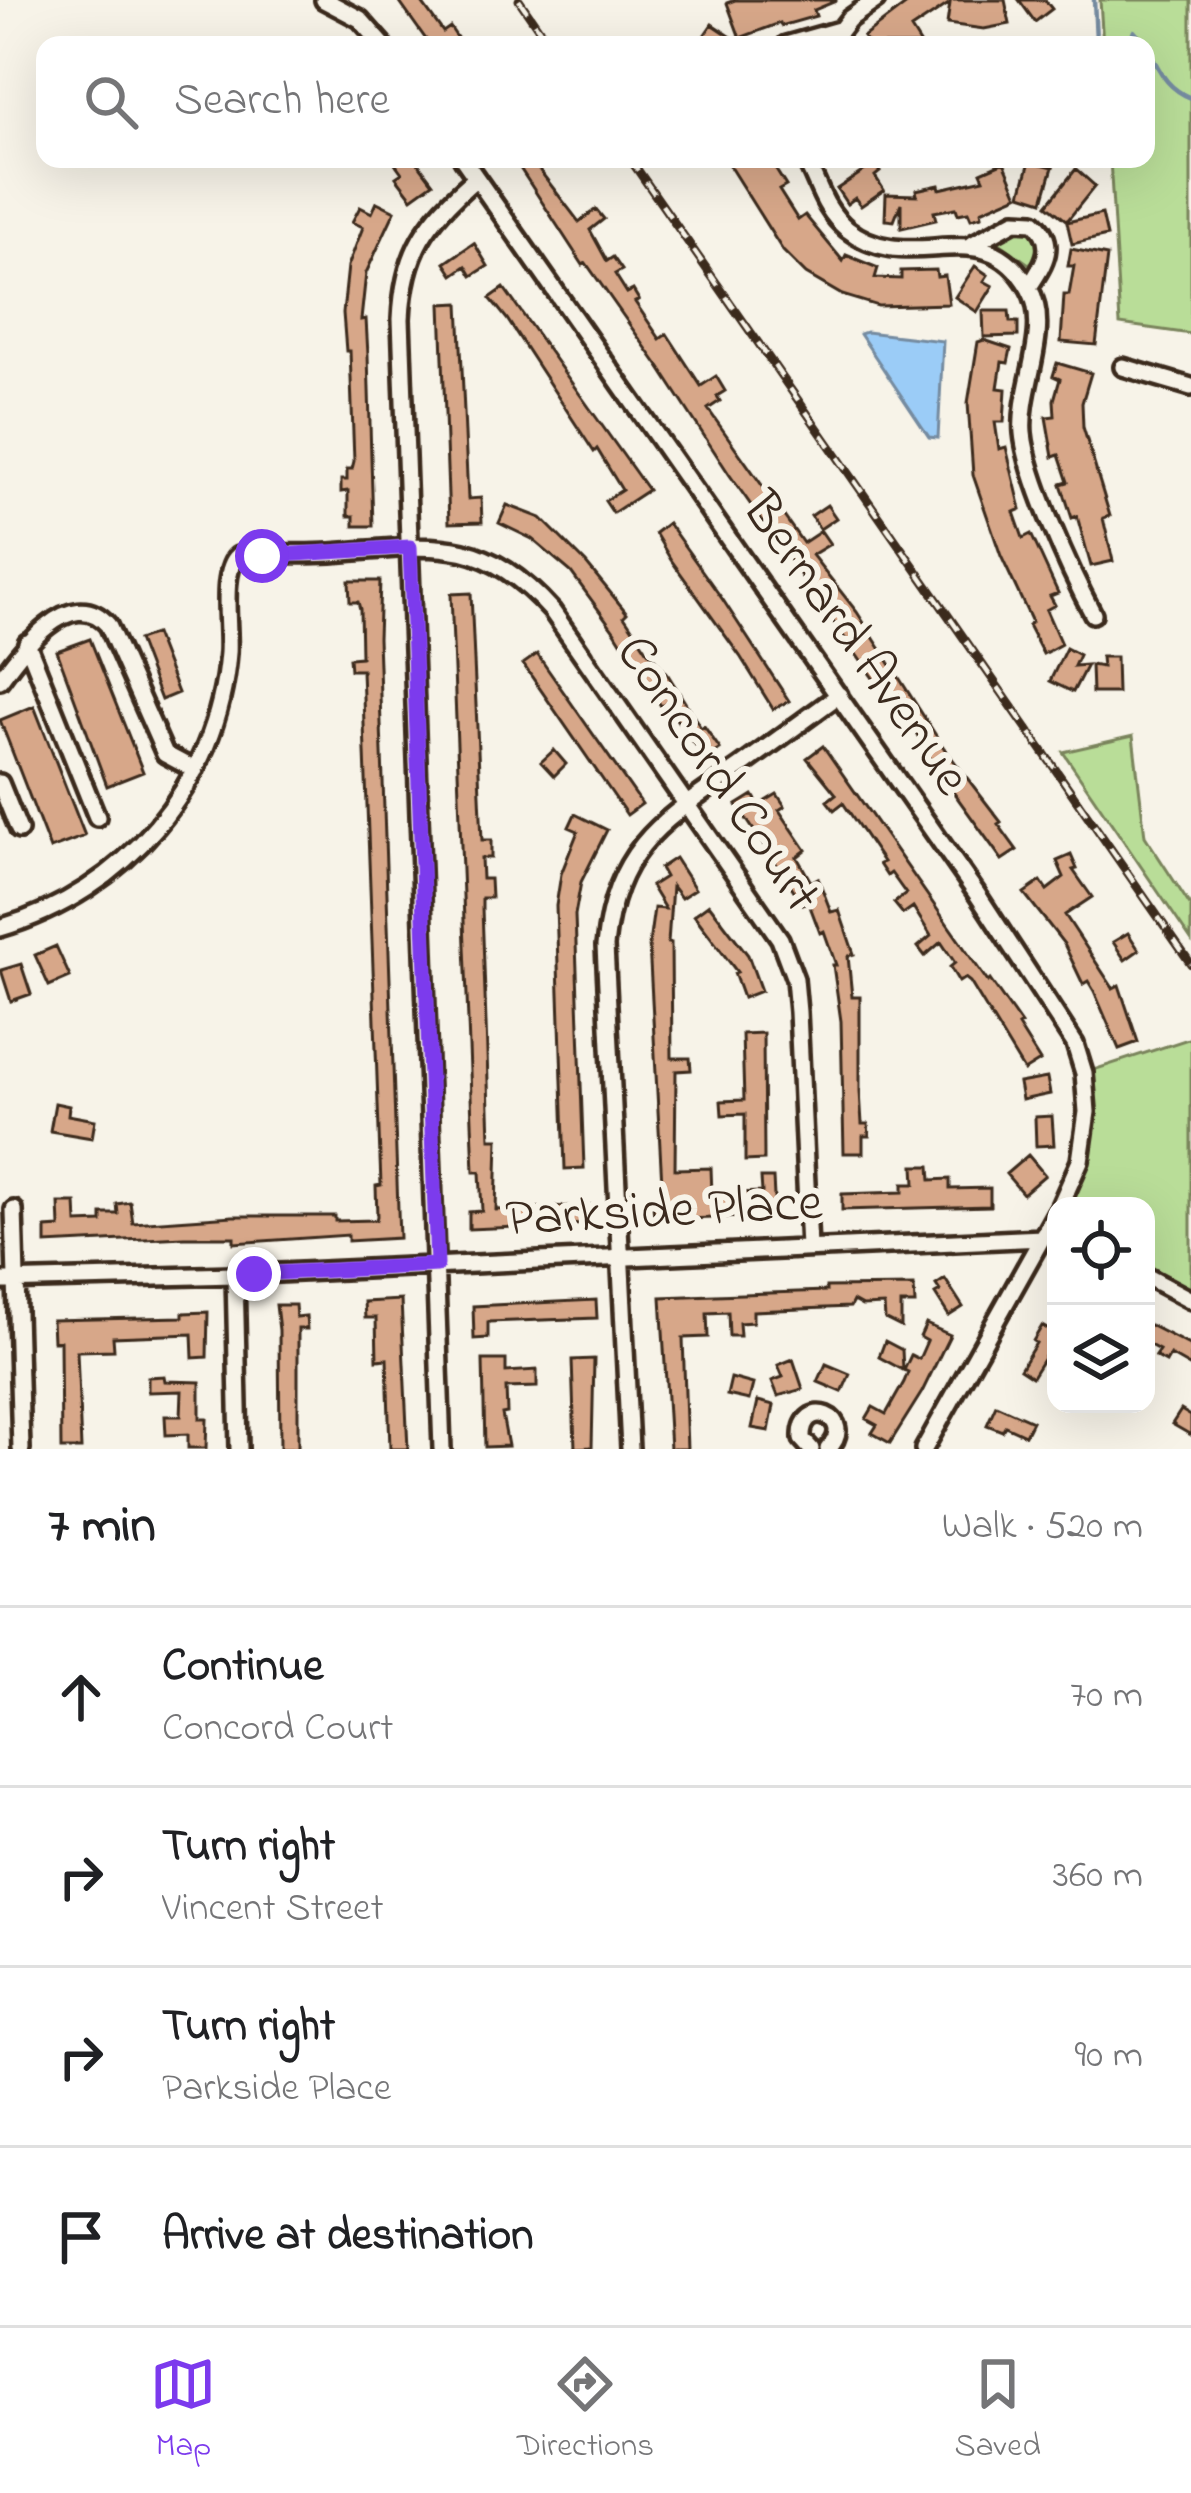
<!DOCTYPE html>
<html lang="en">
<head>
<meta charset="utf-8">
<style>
  :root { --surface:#fff; --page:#f6f6f6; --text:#202124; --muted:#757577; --line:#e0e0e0; --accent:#7c3aed }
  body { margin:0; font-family:"Indie Flower",sans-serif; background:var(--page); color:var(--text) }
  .controls { position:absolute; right:36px; bottom:36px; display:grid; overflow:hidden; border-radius:24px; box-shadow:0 12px 48px #0002 }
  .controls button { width:108px; height:108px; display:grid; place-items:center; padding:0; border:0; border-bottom:3px solid var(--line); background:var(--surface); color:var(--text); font:60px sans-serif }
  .stop { position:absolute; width:36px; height:36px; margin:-27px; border:9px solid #7c3aed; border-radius:50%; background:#fff }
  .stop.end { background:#7c3aed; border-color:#fff; box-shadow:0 3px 12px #0008 }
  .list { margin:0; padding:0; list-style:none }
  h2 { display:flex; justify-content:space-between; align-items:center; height:156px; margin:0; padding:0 48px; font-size:51px }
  h2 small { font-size:39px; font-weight:400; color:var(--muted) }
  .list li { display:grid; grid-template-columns:78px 1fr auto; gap:36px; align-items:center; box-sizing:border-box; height:180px; padding:0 48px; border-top:3px solid var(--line) }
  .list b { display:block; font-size:45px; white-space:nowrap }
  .list p { margin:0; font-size:39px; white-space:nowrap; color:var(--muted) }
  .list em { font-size:39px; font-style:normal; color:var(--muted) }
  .icon { flex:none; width:66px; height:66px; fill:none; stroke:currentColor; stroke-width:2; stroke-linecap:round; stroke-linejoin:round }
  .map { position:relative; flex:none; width:1191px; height:1449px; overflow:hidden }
  .search { position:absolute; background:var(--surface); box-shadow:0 12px 48px #0002; left:36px; right:36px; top:36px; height:132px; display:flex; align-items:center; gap:30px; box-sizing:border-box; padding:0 42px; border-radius:24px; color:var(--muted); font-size:45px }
  .sheet { height:876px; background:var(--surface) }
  nav { display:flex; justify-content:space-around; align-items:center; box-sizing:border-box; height:168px; border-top:3px solid var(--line); background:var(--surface); font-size:33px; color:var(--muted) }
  nav a { display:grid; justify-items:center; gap:6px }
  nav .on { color:var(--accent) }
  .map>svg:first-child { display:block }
</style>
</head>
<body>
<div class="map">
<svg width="1191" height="1449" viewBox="0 0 1191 1449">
  <rect width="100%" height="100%" fill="#f7f3e8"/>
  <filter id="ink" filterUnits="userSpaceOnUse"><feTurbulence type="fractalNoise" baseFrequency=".00833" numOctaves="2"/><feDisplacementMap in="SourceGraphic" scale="24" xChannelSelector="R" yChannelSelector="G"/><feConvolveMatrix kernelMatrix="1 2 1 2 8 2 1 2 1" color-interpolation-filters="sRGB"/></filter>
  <g filter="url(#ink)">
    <path fill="#b9dd98" stroke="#7a845b" stroke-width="3" d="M1100 0H1191V334L1120 324 1110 159H1146V45H1103Z
      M1015 227 1033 229C1040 244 1044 253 1029 264L998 242Z
      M1133 736 1145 836 1191 907V940L1063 752Z
      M1191 1038V1301L1146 1276V1206H1060L1073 1180 1084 1073Z"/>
    <path fill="#9bccf7" stroke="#758ba0" stroke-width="3" d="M866 332 943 341 938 438 929 437 860 334Z"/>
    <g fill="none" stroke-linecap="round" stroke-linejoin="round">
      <path stroke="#758ba0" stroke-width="4.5" d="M1094 0 1096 40 1103 45
        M1128 45 1134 31C1159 56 1155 83 1191 98"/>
    </g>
    <path fill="#d7a789" stroke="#3b2a1e" stroke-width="3" d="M398 0H420L443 32 450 27 462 45H430Z
      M735 0H836V1L814 10 816 16 781 26 780 23 740 38 727 3Z
      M912 0H1005L1010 24 984 29 947 24 950 3 911 29 921 45H869L863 37Z
      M1019 0H1045L1052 9 1035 22Z
      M712 24 736 40 709 45 701 40Z
      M392 159H415L433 183 412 198 396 177 402 173Z
      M514 159H531L579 222 596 209 604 219 590 230 607 261 613 257 622 270 615 274 627 293 633 290 639 300 635 302 660 339 667 334 701 386 716 376 725 391 717 396 720 401 708 409 803 543 821 531 830 544 812 555 857 612 944 748 1001 822 998 824 1017 850 1002 860 933 764 914 729 911 732 729 474 660 368 586 263 583 265Z
      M725 159H769L786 186 779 190 798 220 805 215 843 261 846 255 878 268 875 278 901 279V271L936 270 937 277 945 276 949 304 878 306 842 295 806 274 783 251Z
      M1030 161 1053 167 1043 201 1021 194Z
      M1004 162 1018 195 981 211 982 216 971 219 968 212 958 214 956 208 934 212 936 220 901 228V203L894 221 885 220 886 194 917 195 916 190 939 185 940 189 984 179 981 172Z
      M874 164 880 172 875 176 884 190 861 206 855 198 847 204 837 189Z
      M1076 169 1095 186 1067 221 1047 205Z
      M377 202 395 211 366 273 361 320 366 319 368 355 373 526H354V516H348V491L341 492V480H347V469H352L354 461 350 351H346L343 313 348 266 363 227 352 222 360 207 372 213Z
      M1102 214 1107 236 1072 244 1067 222Z
      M474 243 488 266 472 276 466 266 453 275 445 263Z
      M1071 249 1107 256 1096 345 1061 342 1064 295H1069L1074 266H1068Z
      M975 266 988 275 984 281 993 286 977 312 955 297Z
      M504 288 648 490 613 513 605 501 622 490 597 449 594 452 507 319 490 298Z
      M459 303 468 499 481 498 482 522 449 523 441 304Z
      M983 311H1009L1010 322H1018V336L984 337Z
      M984 340 1011 349 1008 363 1002 362 998 388 1006 389 1004 422H995L999 449 1006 447 1021 509 1014 512 1023 538 1031 534 1058 593 1050 596 1055 605 1046 610 1061 644 1043 654 1028 625 1032 622 1001 556 973 475 968 403 978 342Z
      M1057 363 1091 373 1082 403 1083 427 1110 516 1103 518 1113 561 1091 566 1077 516 1072 518 1061 484 1068 482 1059 455 1053 457 1046 417 1055 416 1054 400 1060 379 1053 376Z
      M507 505 541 518 586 563 627 613 624 616 647 650 668 675 701 728 704 726 720 749 706 759 665 704 661 706 615 632 571 572 532 539 499 523Z
      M827 505 836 518 820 529 811 516Z
      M668 523 723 600 789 701 773 709 740 656 671 560 655 533Z
      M349 581H380L378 638 399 1238 348 1241V1235L234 1243V1237H184L46 1244V1228L60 1227 59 1203H76L77 1223 102 1222V1214H118L117 1204 130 1202 133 1223 233 1216H335V1221L376 1220 377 1216 376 1186 381 1185 362 670H350L349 658 361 657 360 609 358 602H350Z
      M471 593 482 840H491V858H481L482 879H490L491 898H482V908L490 1139H498L496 1210 591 1205 592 1224 469 1229V1212L482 1211 480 1172H474L451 594Z
      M155 634 178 693 161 700 138 640Z
      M90 639 143 772 107 786 57 651Z
      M1066 648 1079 655 1074 666 1087 665 1073 692 1050 681Z
      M537 654 642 804 627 815 523 664Z
      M1101 657H1116L1117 693H1092L1091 665 1102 667Z
      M34 706 85 836 50 849 0 720Z
      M823 746 988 982 990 980 1021 1024 1018 1026 1040 1061 1024 1071 970 982 965 978 959 982 950 967 955 963 941 942 925 956 918 947 931 936 913 907 903 914 894 903 906 894 891 873 887 876 879 864 883 862 843 803 834 810 827 801 836 794 807 758Z
      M554 750 566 764 554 776 541 762Z
      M777 794 785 806 779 810 806 850 797 857 811 882 818 878 831 912 839 910 854 954 848 956 852 997H860V1091L862 1124H868L869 1136H863V1153H844L841 1021 833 965H836L824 931 820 933 808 901 803 904 737 805 753 795 759 805Z
      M575 814 607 830 581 882 575 915 584 1168 565 1169 556 906 561 874 578 831 569 827Z
      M1071 855 1077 869 1073 870 1092 897 1065 915 1113 988 1119 985 1138 1042 1119 1049 1094 991 1088 981 1083 984 1064 944 1024 893 1041 881 1047 890 1064 877 1057 861Z
      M675 858 695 889 681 898 672 886 668 943H671L672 1058H690L691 1070 676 1071 675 1169 711 1168 712 1194 762 1192 761 1178H773L775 1216 654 1220 653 1203H663L649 944 654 908 665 909 651 886 665 877 660 868Z
      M709 904 748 955 761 991 743 998 734 973 737 972 694 915Z
      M1128 933 1139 950 1125 960 1113 942Z
      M56 946 70 977 49 986 35 955Z
      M21 964 31 994 11 1001 1 970Z
      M763 1033 764 1160 745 1161V1114L722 1115 721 1101 744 1100 742 1034Z
      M1047 1078 1050 1094 1022 1100 1019 1083Z
      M55 1103 69 1106 68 1115 95 1120 92 1138 50 1131Z
      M1052 1116 1054 1145 1036 1146 1035 1117Z
      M1028 1155 1045 1175 1023 1194 1006 1174Z
      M914 1166H930L931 1180 950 1179V1189L990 1188V1206L842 1210V1194L903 1192V1184H915Z
      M945 1279 963 1307 949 1316 935 1294 940 1291 936 1285Z
      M914 1286 915 1304H901V1327L885 1319 884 1305 862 1306 853 1301 850 1307 753 1311V1322L739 1323 740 1336H729L728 1312 707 1313 708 1337 683 1338 687 1449H670L661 1297 826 1291V1287Z
      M401 1300 408 1449H390L387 1359 377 1360 376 1318H365L364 1302Z
      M596 1300 597 1318 488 1322V1338L474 1339 473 1306Z
      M276 1305H295L296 1317 306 1316 307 1329H298V1449H280L279 1330Z
      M208 1312 207 1357 193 1358 192 1334 113 1337 114 1350 77 1351 81 1449H61L60 1341H53L52 1320 183 1317V1313Z
      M1146 1323 1191 1346V1367L1170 1355 1166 1362 1155 1356 1159 1350 1146 1343Z
      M926 1324 950 1335 922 1392 890 1443 872 1433 877 1425 866 1419 873 1407 886 1414 904 1382 908 1372 904 1370 911 1355 919 1359 927 1341 920 1337Z
      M1042 1326 1056 1334V1354L1049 1350 1032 1377 1020 1369 1036 1343 1033 1341Z
      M885 1341 902 1350 903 1370 879 1357Z
      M594 1359 592 1447 575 1448 572 1360Z
      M793 1359 803 1389 778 1396 772 1381 783 1377 778 1365Z
      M483 1360H506V1372L537 1370V1387L506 1388 507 1413 502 1414 508 1446 485 1447Z
      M826 1364 850 1374 842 1392 818 1382Z
      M164 1376 165 1381 200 1382V1419H207L206 1448H188V1434L166 1435 165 1416H181L182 1391 148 1392V1377Z
      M731 1378 753 1384 749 1400 727 1395Z
      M758 1401 774 1405 769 1431 752 1428Z
      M996 1405 1032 1421 1025 1435 1005 1426 1002 1431 987 1425Z
      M1181 1410 1191 1416V1435L1172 1424Z"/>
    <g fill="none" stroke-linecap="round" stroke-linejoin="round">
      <g stroke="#3b2a1e" stroke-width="24">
        <path id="minor" d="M324 0 360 19 383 45
          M786 45 839 30
          M829 45 849 19 876 0
          M463 159 977 894 1075 1044 1084 1073 1087 1112 1080 1161 1060 1206
          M805 159C819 184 823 209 847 229 911 280 983 207 1029 288 1053 329 1019 387 1023 433 1027 477 1071 573 1093 614
          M973 244 1015 221 1034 222C1058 244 1044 264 1029 287
          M1123 367 1191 387
          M27 643 97 817
          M0 680C20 652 71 582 108 625L165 754 195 770
          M0 783 19 830
          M0 928C125 892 218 784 228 653 230 628 220 571 238 556 268 552 301 555 331 553 429 546 480 531 552 611L780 939 795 979 798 1012 809 1248
          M14 1210 21 1449
          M235 1275 239 1449
          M1146 1276 1191 1300
          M0 1281 235 1275 1043 1238
          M442 1449 401 319C404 251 426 221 476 178
          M630 1449 605 946C616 845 664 820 740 767 773 743 806 719 839 695
          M811 1449 802 1439C800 1394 859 1418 828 1449
          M924 1449 1056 1213"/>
      </g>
      <use href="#minor" stroke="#f7f3e8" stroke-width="15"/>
      <g stroke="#3b2a1e" stroke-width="9">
        <path id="rail" d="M519 0 550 45
          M630 159 1191 964"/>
      </g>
      <use href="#rail" stroke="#f7f3e8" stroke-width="4.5" stroke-dasharray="14" stroke-linecap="butt"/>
    </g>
  </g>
  <g fill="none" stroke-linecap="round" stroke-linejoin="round" filter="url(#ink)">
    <path stroke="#7c3aed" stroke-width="15" d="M254 1274 437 1265 410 547 262 556"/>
  </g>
  <g text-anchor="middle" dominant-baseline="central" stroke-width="12" stroke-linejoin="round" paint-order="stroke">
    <g font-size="54" fill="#3b2a1e" stroke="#f7f3e8">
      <text transform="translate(854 645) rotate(55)">Bernard Avenue</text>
      <text transform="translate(716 775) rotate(56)">Concord Court</text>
      <text transform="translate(664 1213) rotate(-3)">Parkside Place</text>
    </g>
  </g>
</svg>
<div class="controls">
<button><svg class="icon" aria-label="locate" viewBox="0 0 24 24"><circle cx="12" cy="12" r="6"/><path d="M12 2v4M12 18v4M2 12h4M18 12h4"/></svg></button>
<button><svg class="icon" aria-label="layers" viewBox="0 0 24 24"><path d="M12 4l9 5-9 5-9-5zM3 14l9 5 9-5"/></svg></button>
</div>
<div class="stop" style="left:262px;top:556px"></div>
<div class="stop end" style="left:254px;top:1274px"></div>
<div class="search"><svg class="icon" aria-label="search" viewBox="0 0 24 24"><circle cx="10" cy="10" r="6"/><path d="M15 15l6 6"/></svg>Search here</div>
</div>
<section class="sheet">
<h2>7 min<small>Walk · 520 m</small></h2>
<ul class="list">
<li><svg class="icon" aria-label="ahead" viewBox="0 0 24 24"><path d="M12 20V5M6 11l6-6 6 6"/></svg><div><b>Continue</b><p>Concord Court</p></div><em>70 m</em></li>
<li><svg class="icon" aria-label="right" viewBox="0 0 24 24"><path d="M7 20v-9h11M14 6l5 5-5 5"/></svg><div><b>Turn right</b><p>Vincent Street</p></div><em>360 m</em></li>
<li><svg class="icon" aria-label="right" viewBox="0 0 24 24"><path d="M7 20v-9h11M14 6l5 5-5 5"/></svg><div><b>Turn right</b><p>Parkside Place</p></div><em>90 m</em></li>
<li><svg class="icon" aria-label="arrive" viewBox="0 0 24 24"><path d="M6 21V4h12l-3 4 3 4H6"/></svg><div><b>Arrive at destination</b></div></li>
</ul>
</section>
<nav>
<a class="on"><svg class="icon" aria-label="map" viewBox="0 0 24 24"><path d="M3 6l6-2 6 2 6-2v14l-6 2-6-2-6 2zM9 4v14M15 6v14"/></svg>Map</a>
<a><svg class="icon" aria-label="directions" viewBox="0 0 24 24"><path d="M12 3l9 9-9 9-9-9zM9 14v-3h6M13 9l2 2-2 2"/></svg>Directions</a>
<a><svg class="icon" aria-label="saved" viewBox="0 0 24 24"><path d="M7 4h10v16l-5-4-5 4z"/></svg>Saved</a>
</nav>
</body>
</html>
